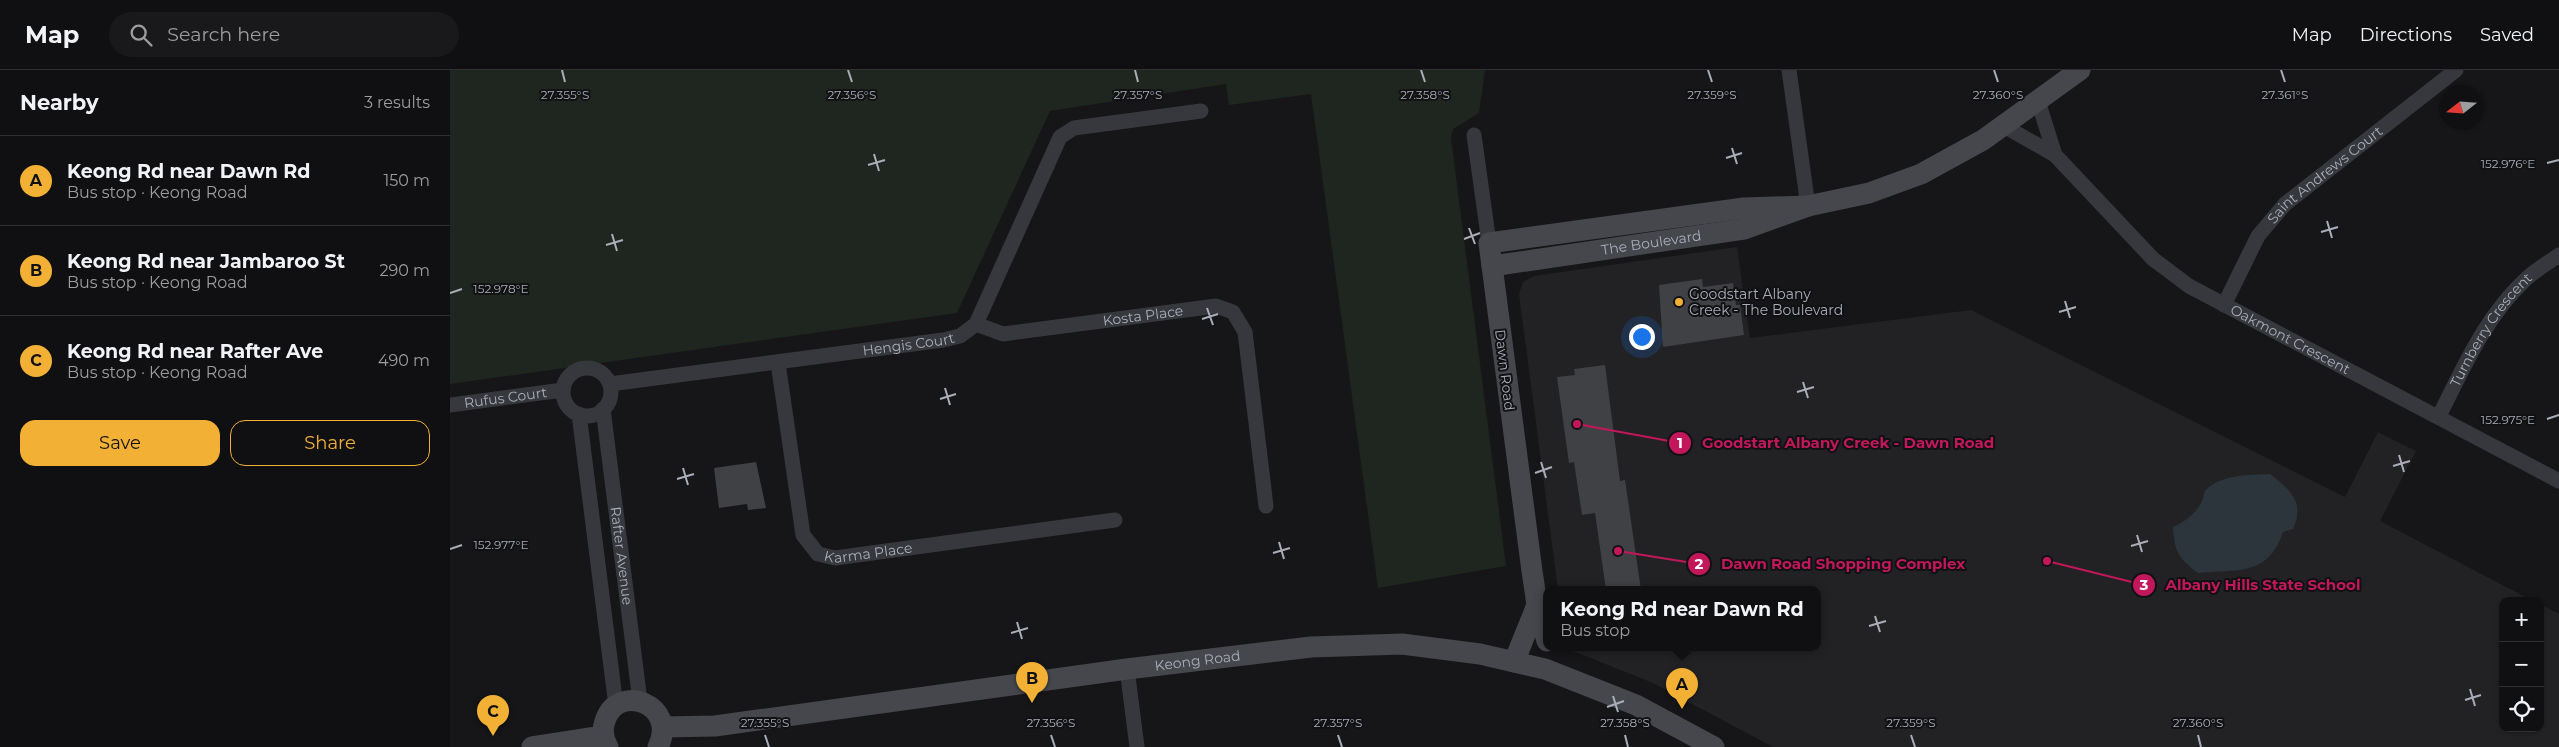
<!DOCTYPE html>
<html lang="en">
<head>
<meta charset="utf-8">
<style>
  :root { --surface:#101012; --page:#19191b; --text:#f1f3f6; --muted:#9c9d9f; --line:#303032; --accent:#f2b134 }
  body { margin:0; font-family:Montserrat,sans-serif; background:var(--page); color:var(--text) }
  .controls { position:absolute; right:15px; bottom:15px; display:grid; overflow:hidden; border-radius:10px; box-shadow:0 1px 4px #0004 }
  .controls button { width:45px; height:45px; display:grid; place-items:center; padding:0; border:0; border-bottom:1px solid var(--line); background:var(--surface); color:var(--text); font:25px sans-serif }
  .compass { position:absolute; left:1989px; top:15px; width:45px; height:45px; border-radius:50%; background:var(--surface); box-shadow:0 1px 4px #0004; rotate:253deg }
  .you { position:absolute; left:1191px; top:266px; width:18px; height:18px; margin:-12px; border:4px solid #fff; border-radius:50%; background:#1a73e8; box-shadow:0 0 0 8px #1a73e833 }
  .badge { display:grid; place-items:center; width:32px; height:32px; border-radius:50%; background:var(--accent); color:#111; font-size:16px; font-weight:700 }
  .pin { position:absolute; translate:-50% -41px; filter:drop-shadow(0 1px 2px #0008) }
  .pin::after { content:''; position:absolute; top:26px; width:18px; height:15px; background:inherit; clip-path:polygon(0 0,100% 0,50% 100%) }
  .popup { position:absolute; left:1093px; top:516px; width:278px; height:65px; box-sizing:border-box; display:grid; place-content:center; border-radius:10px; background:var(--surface); filter:drop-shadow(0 1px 4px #0005); font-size:16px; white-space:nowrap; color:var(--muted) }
  .popup b { font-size:19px; color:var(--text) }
  .popup::after { content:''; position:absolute; left:50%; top:100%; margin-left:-10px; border:10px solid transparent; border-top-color:var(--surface) }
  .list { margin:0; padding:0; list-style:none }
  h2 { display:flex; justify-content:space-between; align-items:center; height:65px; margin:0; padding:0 20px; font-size:21px }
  h2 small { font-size:16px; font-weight:400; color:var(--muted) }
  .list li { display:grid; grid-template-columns:32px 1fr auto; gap:15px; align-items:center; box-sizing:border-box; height:90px; padding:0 20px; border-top:1px solid var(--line) }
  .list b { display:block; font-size:19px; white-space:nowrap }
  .list p { margin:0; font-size:16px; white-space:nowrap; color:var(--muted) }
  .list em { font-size:16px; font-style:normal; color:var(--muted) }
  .actions { display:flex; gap:10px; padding:15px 20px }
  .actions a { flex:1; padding:11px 0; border:1px solid var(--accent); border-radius:15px; text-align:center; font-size:18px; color:var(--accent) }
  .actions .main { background:var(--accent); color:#111 }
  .icon { flex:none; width:28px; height:28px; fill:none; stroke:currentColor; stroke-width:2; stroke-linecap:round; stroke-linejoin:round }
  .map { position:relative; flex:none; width:2109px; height:677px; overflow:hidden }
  header { display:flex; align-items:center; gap:30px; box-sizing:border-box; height:70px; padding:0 25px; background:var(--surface); border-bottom:1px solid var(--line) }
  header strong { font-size:24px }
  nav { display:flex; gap:28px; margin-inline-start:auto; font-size:18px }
  .search { width:350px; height:45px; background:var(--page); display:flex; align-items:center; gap:12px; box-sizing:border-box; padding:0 18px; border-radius:28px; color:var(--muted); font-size:19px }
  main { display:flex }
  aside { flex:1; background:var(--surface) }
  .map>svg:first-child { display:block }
</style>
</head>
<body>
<header>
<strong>Map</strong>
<div class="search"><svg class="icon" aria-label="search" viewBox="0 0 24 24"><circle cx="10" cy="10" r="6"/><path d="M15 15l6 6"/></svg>Search here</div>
<nav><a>Map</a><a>Directions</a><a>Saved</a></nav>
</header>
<main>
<aside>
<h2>Nearby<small>3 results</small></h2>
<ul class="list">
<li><span class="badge">A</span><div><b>Keong Rd near Dawn Rd</b><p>Bus stop · Keong Road</p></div><em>150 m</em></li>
<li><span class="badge">B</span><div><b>Keong Rd near Jambaroo St</b><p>Bus stop · Keong Road</p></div><em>290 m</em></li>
<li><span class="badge">C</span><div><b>Keong Rd near Rafter Ave</b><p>Bus stop · Keong Road</p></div><em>490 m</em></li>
</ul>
<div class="actions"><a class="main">Save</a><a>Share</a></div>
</aside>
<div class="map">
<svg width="2109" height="677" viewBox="0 0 2109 677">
  <rect width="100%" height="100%" fill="#161618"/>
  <path fill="#222225" d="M1287 177 1300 268 1521 240 1895 427 1928 362 1966 381 1930 451 2083 531H2053V658H2090V534L2109 544V677H1323L1203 613 1123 581 1120 578H1367V520H1108L1069 224 1073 212 1084 206Z"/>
  <path fill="#1e261f" d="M0 0H1035L1029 43 1003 59 1001 68 1056 496 928 518 861 24 779 35 776 14 600 41 507 243 0 314Z"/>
  <path fill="#2c353c" d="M1820 404C1841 420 1855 433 1843 459L1833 462C1818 507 1787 499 1748 503 1729 489 1724 481 1723 457 1733 453 1748 442 1752 431 1754 428 1753 423 1756 420 1771 404 1800 405 1820 404Z"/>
  <path fill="#404145" d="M1252 209 1253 217 1283 213 1286 235H1290L1294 265 1213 277 1209 215Z
    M1155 295 1170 411 1175 410 1191 520H1156L1145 443 1132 445 1124 392 1119 393 1107 307 1125 305 1124 299Z
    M306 392 316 438 298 440 297 434 269 438 264 398Z"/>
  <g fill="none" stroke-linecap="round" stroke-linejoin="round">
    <g stroke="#37383d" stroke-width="15">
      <path d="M1339 0 1358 136"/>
      <path d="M1588 31 1605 85"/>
      <path id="s1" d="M1554 56 1605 85 1703 189 1739 216 2109 411"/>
      <path d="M1024 65 1039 173"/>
      <path id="s2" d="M1774 235 1808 166 1835 134 2006 0"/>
      <path id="s3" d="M526 254 553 264 766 236 783 242 795 262 816 436"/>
      <path id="s4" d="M328 293 353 465 368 484 385 488 665 450"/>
      <circle cx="137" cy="322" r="24"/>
      <path id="s5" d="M160 314 493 270 510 266 526 254 610 67 624 58 751 41"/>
      <path id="s6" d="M0 335 113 320"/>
      <path id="s7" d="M153 339 190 631"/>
      <path d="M129 344 166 636"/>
      <path id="s8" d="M1989 346C2013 299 2035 247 2075 210 2085 200 2098 193 2109 185"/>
      <path d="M677 599 687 677"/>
    </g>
    <g stroke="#45474d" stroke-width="21">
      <path id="s9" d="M1042 196 1294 159 1358 136 1419 123 1471 104 1533 70 1630 0"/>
      <path d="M1097 571 1087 535 1082 501 1039 173 1294 138 1358 136"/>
      <path d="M1064 592 1087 535"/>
      <path id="s10" d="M213 657 265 656 677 599 861 577 952 574 1030 584 1095 599 1186 635 1264 677"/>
      <path d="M82 677 153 666"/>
      <path d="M158 677C153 669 152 660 155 651 168 611 229 635 208 677"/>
    </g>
  </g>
  <path fill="none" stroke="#a8adb8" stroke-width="2" d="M112 0 115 12M398 0 402 12M685 0 688 12M971 0 975 12M1258 0 1262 12M1544 0 1548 12M1831 0 1835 12M1282 78 1287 94M424 84 429 101M1276 88 1292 83M2097 93 2109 90M418 95 435 90M1877 151 1882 168M1019 158 1025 174M1871 162 1888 157M162 164 167 181M1014 169 1030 163M156 175 173 170M0 223 12 219M1615 231 1620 248M757 238 763 255M1609 242 1626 237M752 249 768 244M1353 312 1358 328M495 318 500 335M1347 322 1364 317M490 329 506 324M2097 349 2109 345M1949 385 1954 402M1091 392 1096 408M1943 396 1960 391M233 398 238 415M1085 403 1102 397M227 409 244 404M1687 465 1692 482M829 472 834 489M1681 476 1698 471M0 479 12 475M823 483 840 478M1425 546 1430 562M567 552 572 569M1419 556 1436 551M561 563 578 558M2020 619 2025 636M1163 626 1168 642M2015 630 2031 625M1157 637 1174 631M315 665 319 677M601 665 605 677M888 665 892 677M1175 665 1178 677M1461 665 1465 677M1748 665 1751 677"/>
  <circle fill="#f2b134" stroke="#111113" stroke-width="2" cx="1229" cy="232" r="5"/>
  <g text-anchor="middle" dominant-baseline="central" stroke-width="4" stroke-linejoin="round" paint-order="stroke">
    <g font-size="14" fill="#a8adb8" stroke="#111113">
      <text stroke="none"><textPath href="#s2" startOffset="168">Saint Andrews Court</textPath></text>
      <text stroke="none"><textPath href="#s9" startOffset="161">The Boulevard</textPath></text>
      <text stroke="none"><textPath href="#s3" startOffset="170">Kosta Place</textPath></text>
      <text stroke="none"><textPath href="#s8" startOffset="101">Turnberry Crescent</textPath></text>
      <text stroke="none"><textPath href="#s1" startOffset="361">Oakmont Crescent</textPath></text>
      <text stroke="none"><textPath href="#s5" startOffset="301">Hengis Court</textPath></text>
      <text transform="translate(1055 300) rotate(83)">Dawn Road</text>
      <text stroke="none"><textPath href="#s6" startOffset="56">Rufus Court</textPath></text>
      <text stroke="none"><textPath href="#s4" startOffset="249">Karma Place</textPath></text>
      <text stroke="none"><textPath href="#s7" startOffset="148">Rafter Avenue</textPath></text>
      <text stroke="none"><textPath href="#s10" startOffset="539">Keong Road</textPath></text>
    </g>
    <g font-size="14" fill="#a8adb8" stroke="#111113" text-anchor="start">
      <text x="1239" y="224">Goodstart Albany<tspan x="1239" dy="16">Creek - The Boulevard</tspan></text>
    </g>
  </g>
  <g font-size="12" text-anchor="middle" fill="#a8adb8" stroke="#111113" stroke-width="4" stroke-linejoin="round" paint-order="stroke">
    <text x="115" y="29">27.355°S</text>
    <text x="402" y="29">27.356°S</text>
    <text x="688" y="29">27.357°S</text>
    <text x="975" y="29">27.358°S</text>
    <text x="1262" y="29">27.359°S</text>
    <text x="1548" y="29">27.360°S</text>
    <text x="1835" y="29">27.361°S</text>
    <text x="2058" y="98">152.976°E</text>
    <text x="51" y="223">152.978°E</text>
    <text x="2058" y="354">152.975°E</text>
    <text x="51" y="479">152.977°E</text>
    <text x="315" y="657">27.355°S</text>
    <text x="601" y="657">27.356°S</text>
    <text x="888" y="657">27.357°S</text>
    <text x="1175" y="657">27.358°S</text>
    <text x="1461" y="657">27.359°S</text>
    <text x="1748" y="657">27.360°S</text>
  </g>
  <path fill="none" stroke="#c2185b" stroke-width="2" d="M1127 354L1230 373M1168 481L1249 494M1597 491L1694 515"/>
  <g fill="#c2185b" stroke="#111113" stroke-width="2">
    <circle cx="1127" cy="354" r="5"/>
    <circle cx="1168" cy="481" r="5"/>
    <circle cx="1597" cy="491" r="5"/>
    <circle cx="1230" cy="373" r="12"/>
    <circle cx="1249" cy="494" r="12"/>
    <circle cx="1694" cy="515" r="12"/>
  </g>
  <g font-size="15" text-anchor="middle" font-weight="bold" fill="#fff">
    <text x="1230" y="378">1</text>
    <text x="1249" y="499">2</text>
    <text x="1694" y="520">3</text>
  </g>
  <g font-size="15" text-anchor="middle" font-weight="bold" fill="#c2185b" stroke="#111113" stroke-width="4" stroke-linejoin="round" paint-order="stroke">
    <text x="1398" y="378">Goodstart Albany Creek - Dawn Road</text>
    <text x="1393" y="499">Dawn Road Shopping Complex</text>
    <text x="1813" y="520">Albany Hills State School</text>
  </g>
</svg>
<div class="controls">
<button>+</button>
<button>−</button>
<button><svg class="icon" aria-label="locate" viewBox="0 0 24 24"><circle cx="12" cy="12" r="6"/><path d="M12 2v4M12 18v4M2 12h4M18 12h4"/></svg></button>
</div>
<svg class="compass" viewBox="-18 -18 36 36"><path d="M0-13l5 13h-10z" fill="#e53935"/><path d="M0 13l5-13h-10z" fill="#9c9d9f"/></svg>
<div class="you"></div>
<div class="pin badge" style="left:1232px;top:639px">A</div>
<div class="popup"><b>Keong Rd near Dawn Rd</b>Bus stop</div>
<div class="pin badge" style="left:582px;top:633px">B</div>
<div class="pin badge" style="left:43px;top:666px">C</div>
</div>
</main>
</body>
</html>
